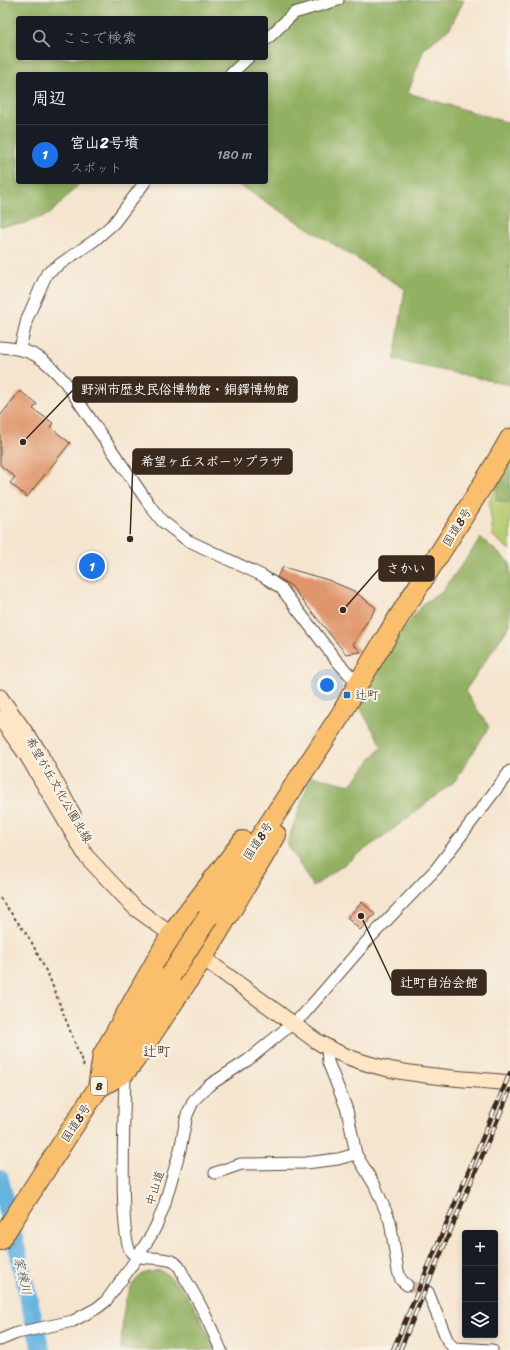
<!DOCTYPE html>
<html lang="ja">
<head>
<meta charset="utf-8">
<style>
  :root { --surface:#171b24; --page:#20242c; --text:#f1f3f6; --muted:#9ea1a6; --line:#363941; --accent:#1a73e8 }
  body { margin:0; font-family:Sriracha,"Klee One",sans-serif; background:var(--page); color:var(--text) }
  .controls { position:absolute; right:12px; bottom:12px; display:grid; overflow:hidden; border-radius:4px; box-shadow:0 2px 6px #0003 }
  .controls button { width:36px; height:36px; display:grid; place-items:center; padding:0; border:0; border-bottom:1px solid var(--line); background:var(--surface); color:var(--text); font:20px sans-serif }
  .you { position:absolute; left:327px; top:685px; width:14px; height:14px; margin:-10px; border:3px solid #fff; border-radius:50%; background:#1a73e8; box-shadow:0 0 0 6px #1a73e833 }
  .badge { display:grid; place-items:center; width:26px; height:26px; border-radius:50%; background:var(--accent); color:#fff; font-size:13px; font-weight:700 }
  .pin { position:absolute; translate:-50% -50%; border:2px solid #fff; box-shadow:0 1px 4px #0006 }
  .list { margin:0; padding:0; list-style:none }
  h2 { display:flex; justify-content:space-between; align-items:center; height:52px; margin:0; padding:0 16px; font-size:17px }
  h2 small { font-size:13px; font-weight:400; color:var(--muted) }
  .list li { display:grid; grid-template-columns:26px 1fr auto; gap:12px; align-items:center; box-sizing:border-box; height:60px; padding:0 16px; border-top:1px solid var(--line) }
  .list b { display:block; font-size:15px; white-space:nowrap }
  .list p { margin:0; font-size:13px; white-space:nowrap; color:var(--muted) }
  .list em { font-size:13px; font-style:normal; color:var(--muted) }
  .icon { flex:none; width:22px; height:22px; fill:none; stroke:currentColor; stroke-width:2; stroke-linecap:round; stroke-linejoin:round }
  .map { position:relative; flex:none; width:510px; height:1350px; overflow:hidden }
  .search { position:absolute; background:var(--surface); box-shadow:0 2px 6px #0003; left:16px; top:16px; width:252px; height:44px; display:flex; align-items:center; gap:10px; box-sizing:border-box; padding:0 14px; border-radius:4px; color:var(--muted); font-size:15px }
  .panel { position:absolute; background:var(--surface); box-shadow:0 2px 6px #0003; left:16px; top:72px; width:252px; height:112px; border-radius:4px }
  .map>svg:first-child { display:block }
</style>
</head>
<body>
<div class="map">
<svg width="510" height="1350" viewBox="0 0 510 1350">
  <rect width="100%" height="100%" fill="#f7f3e8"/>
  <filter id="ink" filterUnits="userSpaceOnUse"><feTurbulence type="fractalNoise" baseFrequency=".025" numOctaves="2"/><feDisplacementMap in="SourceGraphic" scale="8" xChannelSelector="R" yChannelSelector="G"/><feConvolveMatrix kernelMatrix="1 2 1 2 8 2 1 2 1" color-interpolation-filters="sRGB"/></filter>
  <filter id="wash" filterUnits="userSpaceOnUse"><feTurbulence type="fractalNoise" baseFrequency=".012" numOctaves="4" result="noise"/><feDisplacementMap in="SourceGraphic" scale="16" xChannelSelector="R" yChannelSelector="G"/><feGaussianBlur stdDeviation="0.9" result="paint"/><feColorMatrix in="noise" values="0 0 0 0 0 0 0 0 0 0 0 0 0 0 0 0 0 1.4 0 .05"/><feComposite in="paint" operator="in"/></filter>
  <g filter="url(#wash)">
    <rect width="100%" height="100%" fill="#f5e5cf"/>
    <path fill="#b8cc70" stroke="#7a7b47" d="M510 462V550L493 536 489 501Z"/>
    <path fill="#92b062" stroke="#666d40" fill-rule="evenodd" d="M0 0H464L450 28 424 49 408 93 510 123V385L394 360 405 289 234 182H266V74H18V182H81L50 214 22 224 0 226ZM18 18H266V58H18Z
      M510 428V503L496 500Z
      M481 538 510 563V625L465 691 489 727 455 781 396 827 313 887 287 843 311 776 350 785 382 746 352 694 425 602 442 592Z
      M160 1270C190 1287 202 1321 215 1350H121C123 1327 120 1293 140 1276 144 1272 155 1271 160 1270Z"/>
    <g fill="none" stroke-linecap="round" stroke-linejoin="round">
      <path stroke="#68b4e1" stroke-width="18" d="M0 1179 41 1350"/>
    </g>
    <g id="blocks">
      <path fill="#e0966c" d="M20 391 37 404 33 409 53 423 50 427 70 443 27 497 10 483 15 477 0 465V416Z
        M283 567 328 580 354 591 376 608 353 644 361 652 346 654 291 586 277 577Z
        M362 902 375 914 360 930 347 918Z"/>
    </g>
  </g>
  <g filter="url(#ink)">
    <use href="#blocks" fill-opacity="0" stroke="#574639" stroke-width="1"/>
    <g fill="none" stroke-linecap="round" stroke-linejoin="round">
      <path stroke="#d0c0ac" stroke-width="11" stroke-dasharray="11 5.5" stroke-linecap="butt" d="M407 1285 428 1292"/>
      <g stroke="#574639" stroke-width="13">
        <path id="street" d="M266 40 294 13 338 0
          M231 74 248 58
          M0 347C33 349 44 358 65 382L151 507 162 521 187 540 263 576 281 588 336 660 358 684
          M20 348 27 319 47 273 95 240 114 223 145 182
          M327 1048 328 1062 347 1110 356 1154 375 1186 390 1221 398 1271 401 1280 407 1285
          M125 1072C125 1100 118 1237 131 1252 139 1261 163 1256 174 1262 181 1266 182 1274 186 1280 200 1302 210 1325 221 1350
          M215 1173 241 1164 306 1163 338 1159 356 1154
          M428 1292 448 1342 454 1348 492 1350
          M0 1340 17 1333 73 1321 97 1308 106 1301 128 1271 152 1234 158 1222 164 1206 180 1150 187 1115 194 1100 208 1086 248 1060 303 1015 368 940 436 869 510 771"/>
      </g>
      <g stroke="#574639" stroke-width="17">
        <path id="secondary" d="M0 697 38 750 73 814
          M0 718 28 757 86 856 135 908 315 1040C372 1077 444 1076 510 1083"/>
      </g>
      <g stroke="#574639" stroke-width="22">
        <path id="highway" d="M208 917 342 713C393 619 457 532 510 439
          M98 1088 103 1055 171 935 243 841
          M98 1088 125 1072 134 1061 202 959 276 835
          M0 1240 171 975"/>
      </g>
      <path stroke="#574639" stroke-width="2" stroke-dasharray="3 3" stroke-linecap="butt" d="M0 898 30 939 50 979 85 1069"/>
      <use href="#street" stroke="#fff" stroke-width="11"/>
      <use href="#secondary" stroke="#fde5c5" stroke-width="15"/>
      <use href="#highway" stroke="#f9bf6d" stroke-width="20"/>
      <g stroke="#3b2a1e" stroke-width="4.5">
        <path id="rail" d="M393 1350 510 1073
          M400 1350 510 1090"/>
      </g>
      <use href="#rail" stroke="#f7f3e8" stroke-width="3" stroke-dasharray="9" stroke-linecap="butt"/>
      <g stroke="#574639" stroke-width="22" stroke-linecap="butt">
        <path id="highway-bridge" d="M171 975 208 917"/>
      </g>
      <use href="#highway-bridge" stroke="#f9bf6d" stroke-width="20"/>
    </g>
  </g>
  <rect fill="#1f6fb2" stroke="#f7f3e8" stroke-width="1.5" x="343" y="691" width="8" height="8" rx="2"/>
  <g text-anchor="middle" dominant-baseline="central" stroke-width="4" stroke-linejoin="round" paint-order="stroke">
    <rect fill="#f7f3e8" stroke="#73665b" stroke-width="1" x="91" y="1077" width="16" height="18" rx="3"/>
    <g font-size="11" font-weight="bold" fill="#3b2a1e">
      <text x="99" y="1086">8</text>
    </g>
    <g font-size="12" fill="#3b2a1e" stroke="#f7f3e8">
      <text transform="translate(457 527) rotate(-58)">国道8号</text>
      <text transform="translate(59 790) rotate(60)">希望が丘文化公園北線</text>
      <text transform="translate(258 841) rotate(-57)">国道8号</text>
      <text transform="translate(76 1123) rotate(-57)">国道8号</text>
      <text transform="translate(155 1188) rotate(-73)">中山道</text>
    </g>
    <g font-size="12" fill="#3b2a1e" stroke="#f7f3e8" text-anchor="start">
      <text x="355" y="695">辻町</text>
    </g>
    <g font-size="13" font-style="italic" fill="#485358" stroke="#f7f3e8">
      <text transform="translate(23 1276) rotate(77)">家棟川</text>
    </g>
    <g font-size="14" fill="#3b2a1e" stroke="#f7f3e8">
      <text x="157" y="1051">辻町</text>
    </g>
  </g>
  <path fill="none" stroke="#3b2a1e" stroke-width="1.5" d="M23 442L73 390M130 539L133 461M343 610L379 569M361 916L392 982"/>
  <g fill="#3b2a1e" stroke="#f7f3e8" stroke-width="1.5">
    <circle cx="23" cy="442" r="4"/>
    <circle cx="130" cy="539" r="4"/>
    <circle cx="343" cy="610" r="4"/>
    <circle cx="361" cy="916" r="4"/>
  </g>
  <g fill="#3b2a1e" stroke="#3b2a1e" stroke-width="1.5">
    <rect x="73" y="377" width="224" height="25" rx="4"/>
    <rect x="133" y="449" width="159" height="25" rx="4"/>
    <rect x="379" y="556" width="55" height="25" rx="4"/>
    <rect x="392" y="970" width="94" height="25" rx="4"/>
  </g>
  <g font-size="13" text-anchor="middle" font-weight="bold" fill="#fff">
    <text x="185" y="394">野洲市歴史民俗博物館・銅鐸博物館</text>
    <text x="212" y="466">希望ヶ丘スポーツプラザ</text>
    <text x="406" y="573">さかい</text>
    <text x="439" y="987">辻町自治会館</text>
  </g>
</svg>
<div class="controls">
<button>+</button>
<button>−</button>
<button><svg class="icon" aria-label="layers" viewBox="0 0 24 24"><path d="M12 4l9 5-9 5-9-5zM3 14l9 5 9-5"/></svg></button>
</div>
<div class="you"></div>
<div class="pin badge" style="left:92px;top:566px">1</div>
<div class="search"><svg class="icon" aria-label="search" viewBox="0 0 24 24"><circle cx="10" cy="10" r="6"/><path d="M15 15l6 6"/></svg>ここで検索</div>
<section class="panel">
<h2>周辺<small></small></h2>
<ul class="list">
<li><span class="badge">1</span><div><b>宮山2号墳</b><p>スポット</p></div><em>180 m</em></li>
</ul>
</section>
</div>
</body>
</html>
